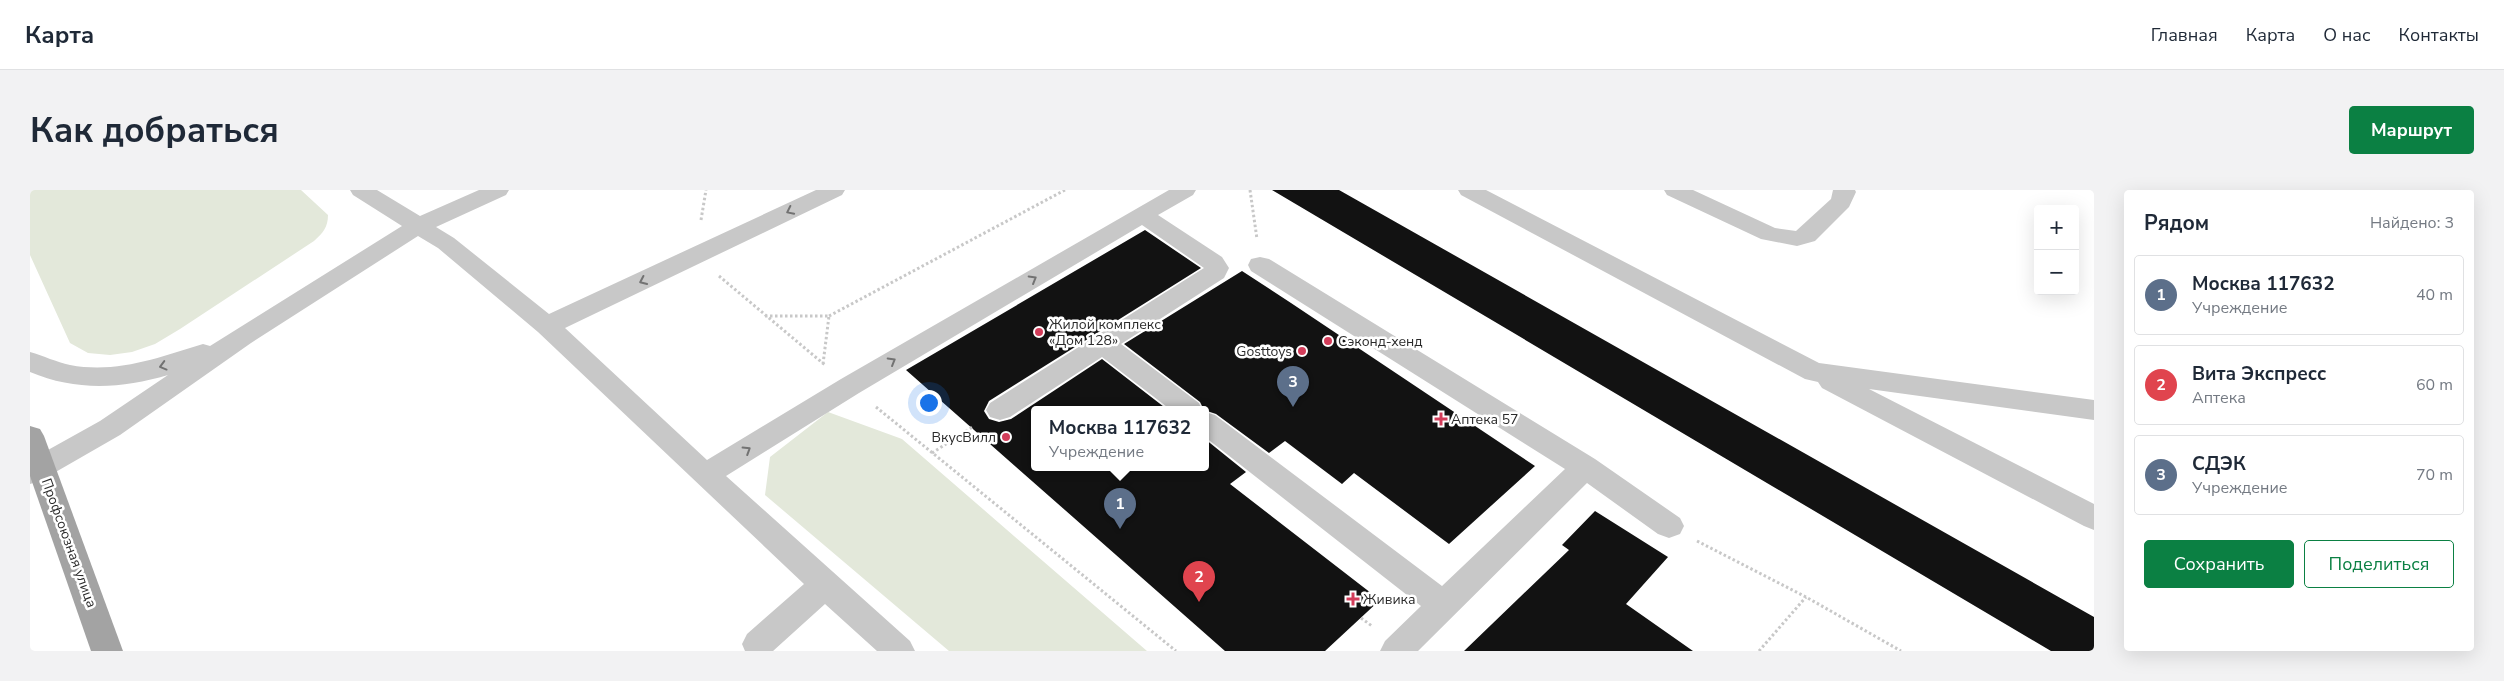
<!DOCTYPE html>
<html lang="ru">
<head>
<meta charset="utf-8">
<style>
  :root { --surface:#fff; --page:#f2f2f3; --text:#1f2937; --muted:#747a83; --line:#e0e1e3; --accent:#0b8043 }
  body { margin:0; font-family:"Nunito Sans",sans-serif; background:var(--page); color:var(--text) }
  .controls { position:absolute; right:15px; top:15px; display:grid; overflow:hidden; border-radius:5px; box-shadow:0 5px 20px #0002 }
  .controls button { width:45px; height:45px; display:grid; place-items:center; padding:0; border:0; border-bottom:1px solid var(--line); background:var(--surface); color:var(--text); font:25px sans-serif }
  .you { position:absolute; left:898px; top:212px; width:18px; height:18px; margin:-12px; border:4px solid #fff; border-radius:50%; background:#1a73e8; box-shadow:0 0 0 8px #1a73e833 }
  .badge { display:grid; place-items:center; width:32px; height:32px; border-radius:50%; background:var(--accent); color:#fff; font-size:16px; font-weight:700 }
  .pin { position:absolute; translate:-50% -41px; filter:drop-shadow(0 1px 2px #0008) }
  .pin::after { content:''; position:absolute; top:26px; width:18px; height:15px; background:inherit; clip-path:polygon(0 0,100% 0,50% 100%) }
  .popup { position:absolute; left:1001px; top:216px; width:178px; height:65px; box-sizing:border-box; display:grid; place-content:center; border-radius:5px; background:var(--surface); filter:drop-shadow(0 1px 4px #0005); font-size:16px; white-space:nowrap; color:var(--muted) }
  .popup b { font-size:19px; color:var(--text) }
  .popup::after { content:''; position:absolute; left:50%; top:100%; margin-left:-10px; border:10px solid transparent; border-top-color:var(--surface) }
  .list { margin:0; padding:0; list-style:none }
  h2 { display:flex; justify-content:space-between; align-items:center; height:65px; margin:0; padding:0 20px; font-size:21px }
  h2 small { font-size:16px; font-weight:400; color:var(--muted) }
  .list li { display:grid; grid-template-columns:32px 1fr auto; gap:15px; align-items:center; box-sizing:border-box; height:80px; margin:0 10px 10px; padding:0 10px; border:1px solid var(--line); border-radius:5px }
  .list b { display:block; font-size:19px; white-space:nowrap }
  .list p { margin:0; font-size:16px; white-space:nowrap; color:var(--muted) }
  .list em { font-size:16px; font-style:normal; color:var(--muted) }
  .actions { display:flex; gap:10px; padding:15px 20px }
  .actions a { flex:1; padding:11px 0; border:1px solid var(--accent); border-radius:5px; text-align:center; font-size:18px; color:var(--accent) }
  .actions .main { background:var(--accent); color:#fff }
  .map { position:relative; flex:none; width:2064px; height:461px; overflow:hidden; border-radius:5px }
  header { display:flex; align-items:center; gap:30px; box-sizing:border-box; height:70px; padding:0 25px; background:var(--surface); border-bottom:1px solid var(--line) }
  header strong { font-size:24px }
  nav { display:flex; gap:28px; margin-inline-start:auto; font-size:18px }
  .intro { display:flex; align-items:center; justify-content:space-between; box-sizing:border-box; height:120px; padding:0 30px }
  h1 { margin:0; font-size:35px }
  .button { padding:12px 22px; border-radius:5px; background:var(--accent); color:#fff; font-size:18px; font-weight:700 }
  main { display:flex; gap:30px; padding:0 30px }
  aside { flex:1; background:var(--surface); border-radius:5px; box-shadow:0 5px 20px #0002 }
  .map>svg:first-child { display:block }
</style>
</head>
<body>
<header>
<strong>Карта</strong>
<nav><a>Главная</a><a>Карта</a><a>О нас</a><a>Контакты</a></nav>
</header>
<div class="intro"><h1>Как добраться</h1><a class="button">Маршрут</a></div>
<main>
<div class="map">
<svg width="2064" height="461" viewBox="0 0 2064 461">
  <rect width="100%" height="100%" fill="#fff"/>
  <path fill="#e3e8da" d="M0 0H271L298 25C298 37 293 43 284 51L150 139 125 154 102 162 80 165 58 163 40 153 0 65Z
    M798 222 872 249 1117 461H919L735 305 740 267Z"/>
  <path fill="#121212" d="M1242 0H1309L2064 427V461H2021Z
    M1115 40 1171 78 959 211 954 221 959 229 969 232 981 229 1072 169 1138 220H1005V278H1175V249L1216 282 1200 294 1350 410 1295 461H1195L876 180Z
    M1212 81 1261 113 1505 276 1419 354 1324 283 1312 294 1255 251 1239 263 1186 224 1174 220 1170 212 1094 154Z
    M1565 321 1638 367 1596 414 1663 461H1434L1539 360 1532 355Z"/>
  <g fill="none" stroke-linecap="round" stroke-linejoin="round">
    <path stroke="#c8c8c8" stroke-width="3" stroke-dasharray="2.5 2.5" stroke-linecap="butt" d="M1220 0 1227 49
      M671 30 676 0
      M689 86 795 175
      M735 126H799L793 174
      M799 126 1035 0
      M846 217 1146 461
      M902 263 944 236
      M1667 351 1776 407 1871 461
      M1331 428 1342 436
      M1729 461 1776 407"/>
    <path fill="#c8c8c8" fill-rule="evenodd" d="M320 0H347L390 26 449 0H479L476 5 406 37 424 48 519 124 786 0H815L812 5 535 138 677 270 811 189 1139 0H1166L1163 5 1128 25 1192 67 1199 78 1194 88 1091 154 1169 213 1172 220H1141L1072 167 980 227 970 230 960 227 956 220 960 213 1174 78 1112 35 829 203 696 286 880 451 885 461H847L795 414 743 461H715L712 454 717 444 774 394 508 142 408 58 388 46 221 153 90 245 10 291 0 294V270L70 231 138 185C91 199 45 201 0 182V162C14 166 26 172 40 175 87 184 130 167 173 154L180 156 372 36 323 5Z
      M1428 0H1456L1789 173 2064 210V230L1839 199 2064 314V340L2054 336 1792 198 1788 192 1775 189 1431 5Z
      M1634 0H1663L1745 38 1766 41 1801 9 1803 0H1825L1826 2 1819 17 1785 51 1767 56 1731 49 1637 5Z
      M1230 67 1239 69 1565 269 1650 328 1654 336 1650 344 1639 348 1628 344 1557 293 1388 461H1350L1355 451 1391 416 1175 247V222L1185 225 1412 396 1535 279 1221 81 1218 75 1221 69Z"/>
    <path fill="#a3a3a3" fill-rule="evenodd" d="M0 236 10 239 14 246 93 461H61L0 286Z"/>
  </g>
  <defs><path id="oneway-chevron" d="M-2-3.5L2.5 0L-2 3.5" fill="none" stroke-width="1.6" stroke-linecap="round" stroke-linejoin="round" transform="scale(1.25)"/></defs>
  <g stroke="#727272">
    <use href="#oneway-chevron" transform="translate(760 21) rotate(154)"/>
    <use href="#oneway-chevron" transform="translate(1003 89) rotate(-30)"/>
    <use href="#oneway-chevron" transform="translate(613 91) rotate(155)"/>
    <use href="#oneway-chevron" transform="translate(862 171) rotate(-30)"/>
    <use href="#oneway-chevron" transform="translate(133 176) rotate(165)"/>
    <use href="#oneway-chevron" transform="translate(717 260) rotate(-32)"/>
  </g>
  <g fill="#d33d5a" stroke="#fff" stroke-width="2">
    <circle cx="1009" cy="142" r="5"/>
    <circle cx="1298" cy="151" r="5"/>
    <circle cx="1272" cy="161" r="5"/>
    <path d="M1408.5 221.5h5v5h5v5h-5v5h-5v-5h-5v-5h5z"/>
    <circle cx="976" cy="247" r="5"/>
    <path d="M1320.5 401.5h5v5h5v5h-5v5h-5v-5h-5v-5h5z"/>
  </g>
  <g text-anchor="middle" dominant-baseline="central" stroke-width="5" stroke-linejoin="round" paint-order="stroke">
    <g font-size="14" fill="#2b2b2b" stroke="#fff" text-anchor="start">
      <text x="1019" y="134">Жилой комплекс<tspan x="1019" dy="16">«Дом 128»</tspan></text>
      <text x="1308" y="151">Сэконд-хенд</text>
      <text x="1262" y="161" text-anchor="end">Gosttoys</text>
      <text x="1421" y="229">Аптека 57</text>
      <text x="966" y="247" text-anchor="end">ВкусВилл</text>
      <text x="1333" y="409">Живика</text>
    </g>
    <g font-size="14" fill="#2b2b2b" stroke="#fff">
      <text transform="translate(39 353) rotate(70)">Профсоюзная улица</text>
    </g>
  </g>
</svg>
<div class="controls">
<button>+</button>
<button>−</button>
</div>
<div class="you"></div>
<div class="pin badge" style="left:1090px;top:339px;background:#5c6f8a">1</div>
<div class="popup"><b>Москва 117632</b>Учреждение</div>
<div class="pin badge" style="left:1169px;top:412px;background:#e0444e">2</div>
<div class="pin badge" style="left:1263px;top:217px;background:#5c6f8a">3</div>
</div>
<aside>
<h2>Рядом<small>Найдено: 3</small></h2>
<ul class="list">
<li><span class="badge" style="background:#5c6f8a">1</span><div><b>Москва 117632</b><p>Учреждение</p></div><em>40 m</em></li>
<li><span class="badge" style="background:#e0444e">2</span><div><b>Вита Экспресс</b><p>Аптека</p></div><em>60 m</em></li>
<li><span class="badge" style="background:#5c6f8a">3</span><div><b>СДЭК</b><p>Учреждение</p></div><em>70 m</em></li>
</ul>
<div class="actions"><a class="main">Сохранить</a><a>Поделиться</a></div>
</aside>
</main>
</body>
</html>
